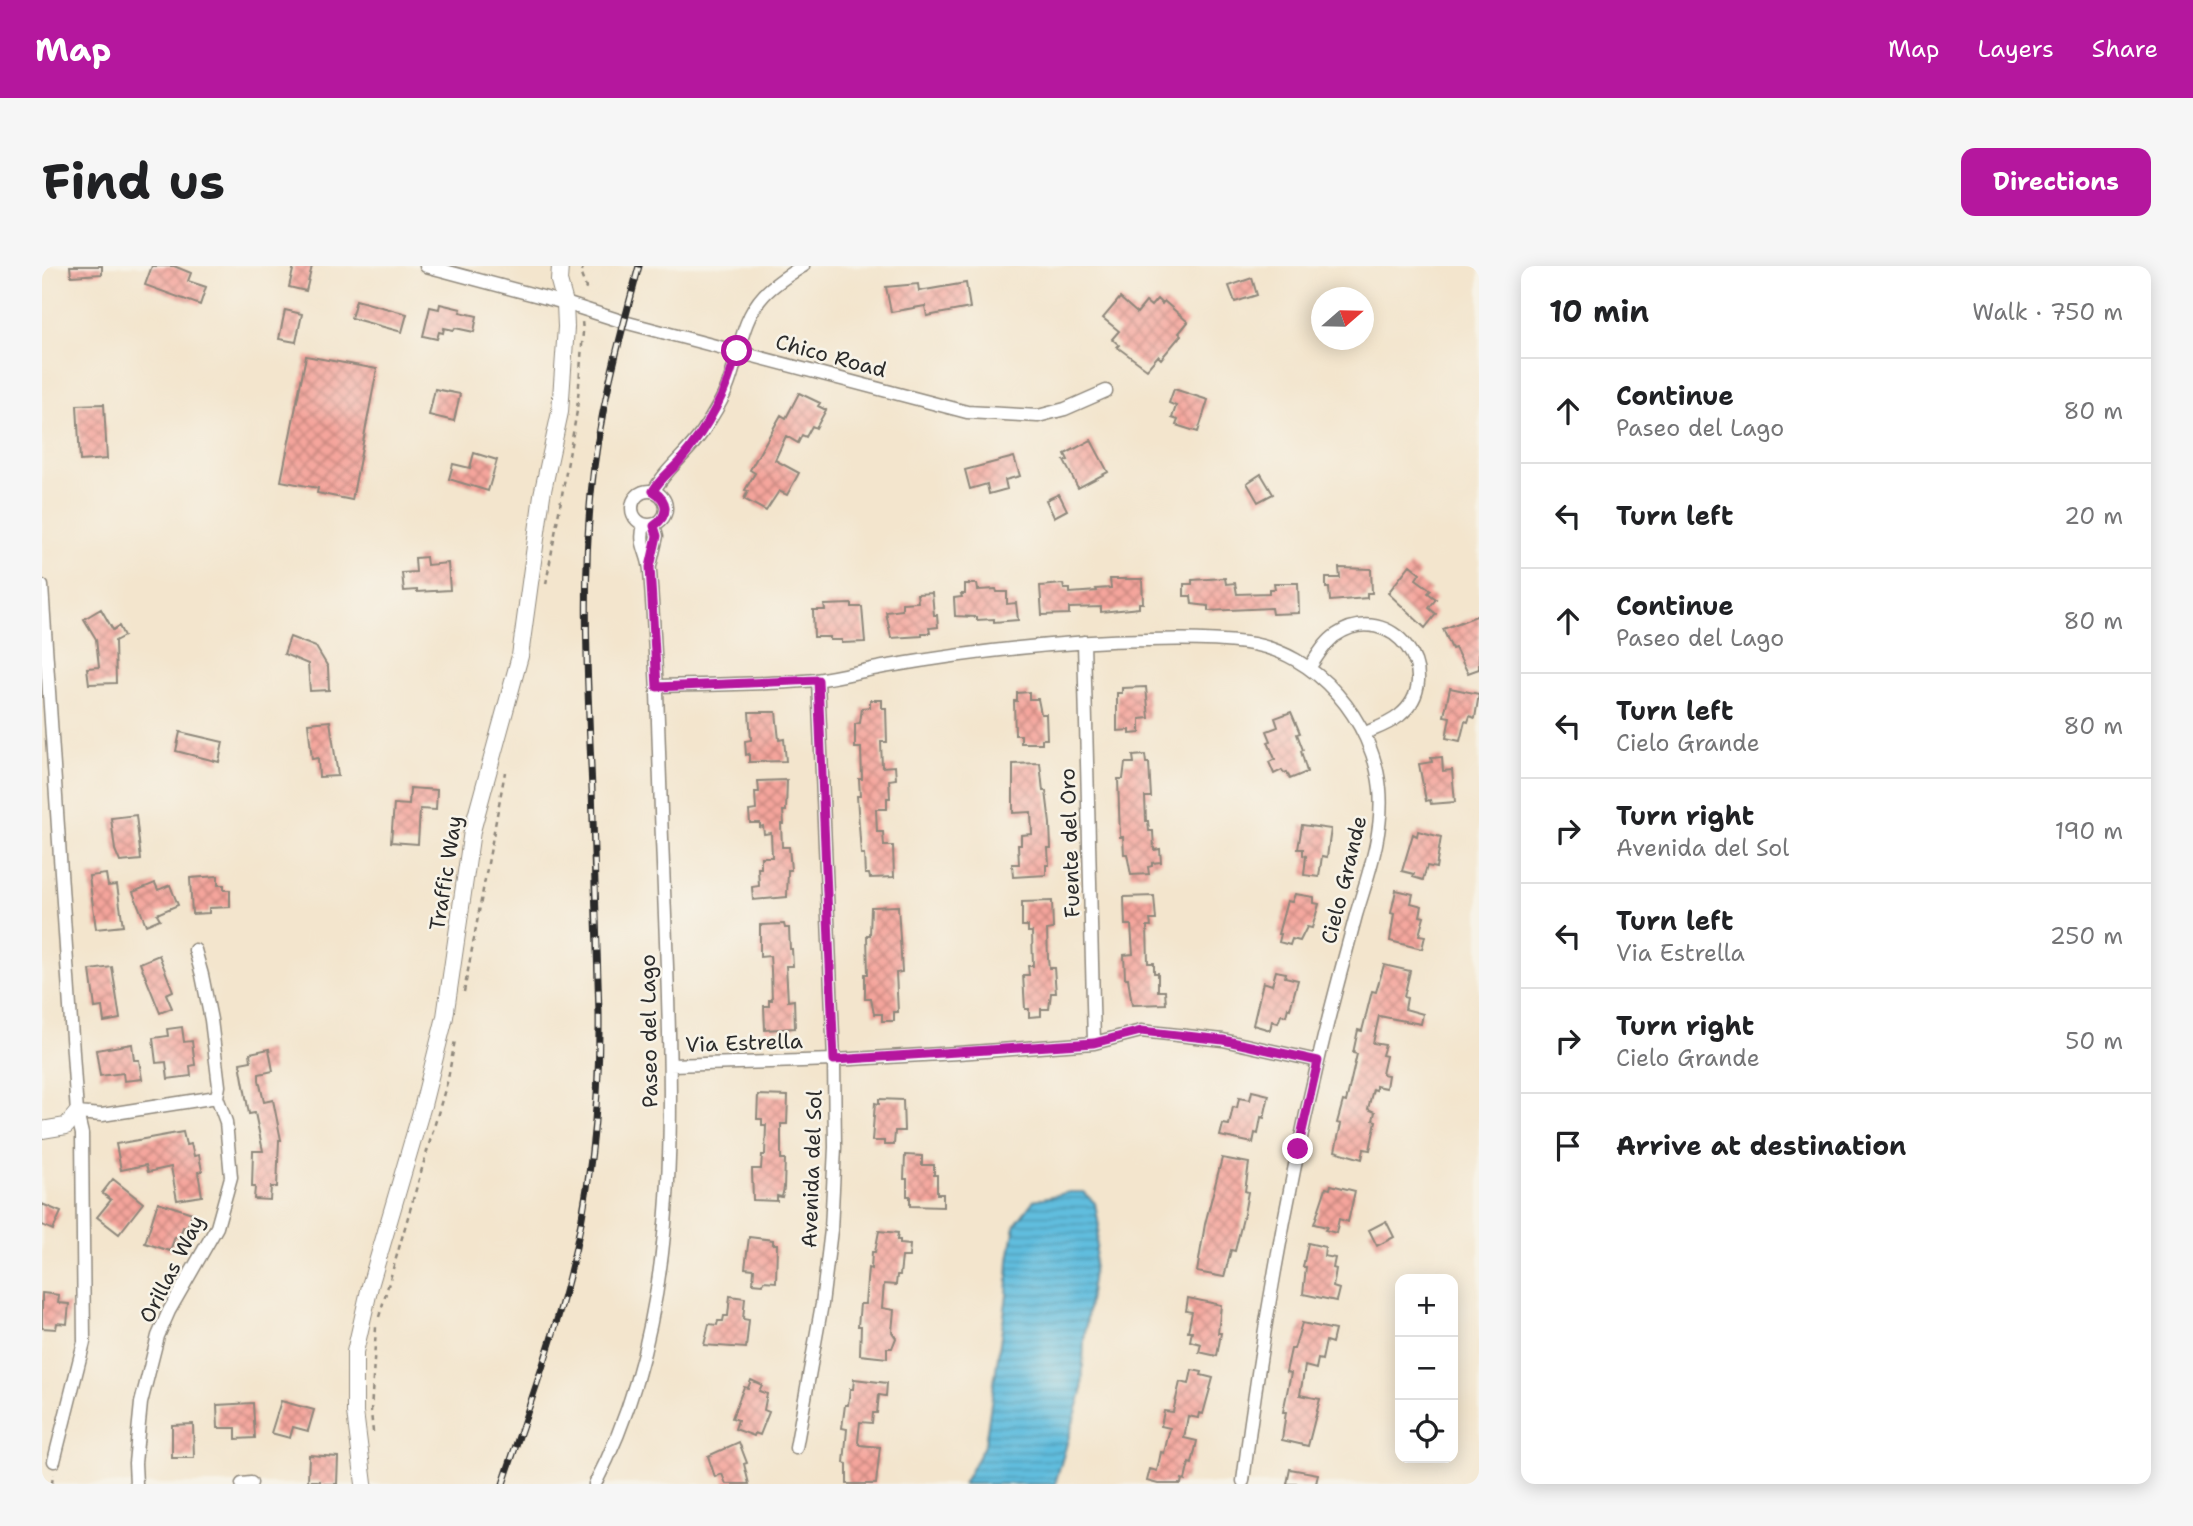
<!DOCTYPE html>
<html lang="en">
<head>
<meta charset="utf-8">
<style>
  :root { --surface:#fff; --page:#f6f6f6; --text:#202124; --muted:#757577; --line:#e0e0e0; --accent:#b5179e }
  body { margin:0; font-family:"Shantell Sans",sans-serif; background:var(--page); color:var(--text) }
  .controls { position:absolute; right:21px; bottom:21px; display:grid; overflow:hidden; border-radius:14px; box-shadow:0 4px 18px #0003 }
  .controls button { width:63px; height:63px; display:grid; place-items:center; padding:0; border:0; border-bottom:2px solid var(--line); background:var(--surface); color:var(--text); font:35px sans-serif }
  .compass { position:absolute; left:1269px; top:21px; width:63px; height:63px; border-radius:50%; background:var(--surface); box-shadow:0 4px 18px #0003; rotate:70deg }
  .stop { position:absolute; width:21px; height:21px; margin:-16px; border:5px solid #b5179e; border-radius:50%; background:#fff }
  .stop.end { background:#b5179e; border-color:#fff; box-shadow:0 2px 7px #0008 }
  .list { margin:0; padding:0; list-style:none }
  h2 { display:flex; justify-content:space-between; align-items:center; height:91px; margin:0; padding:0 28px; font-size:30px }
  h2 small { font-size:23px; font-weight:400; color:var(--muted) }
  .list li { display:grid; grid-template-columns:46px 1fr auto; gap:21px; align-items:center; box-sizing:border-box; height:105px; padding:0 28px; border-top:2px solid var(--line) }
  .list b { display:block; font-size:26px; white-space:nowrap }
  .list p { margin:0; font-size:23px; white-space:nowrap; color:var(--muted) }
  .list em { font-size:23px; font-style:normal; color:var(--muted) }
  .icon { flex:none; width:38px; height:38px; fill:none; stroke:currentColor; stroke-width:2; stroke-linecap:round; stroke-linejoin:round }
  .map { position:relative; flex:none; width:1437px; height:1218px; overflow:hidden; border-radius:14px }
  header { display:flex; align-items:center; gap:42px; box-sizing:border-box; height:98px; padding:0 35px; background:var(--accent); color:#fff }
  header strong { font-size:33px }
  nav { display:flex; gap:38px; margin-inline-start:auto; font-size:24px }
  .intro { display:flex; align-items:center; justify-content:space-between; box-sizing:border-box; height:168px; padding:0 42px }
  h1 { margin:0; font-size:49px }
  .button { padding:18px 32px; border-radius:14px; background:var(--accent); color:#fff; font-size:24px; font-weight:700 }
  main { display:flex; gap:42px; padding:0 42px }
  aside { flex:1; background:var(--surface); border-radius:14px; box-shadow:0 4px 18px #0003 }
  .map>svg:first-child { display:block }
</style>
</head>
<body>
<header>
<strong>Map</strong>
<nav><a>Map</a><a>Layers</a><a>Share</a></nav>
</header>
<div class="intro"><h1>Find us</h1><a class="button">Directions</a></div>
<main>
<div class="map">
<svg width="1437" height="1218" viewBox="0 0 1437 1218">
  <defs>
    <pattern id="water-rules" width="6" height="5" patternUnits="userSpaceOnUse" patternTransform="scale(1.75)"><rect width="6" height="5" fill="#61bdde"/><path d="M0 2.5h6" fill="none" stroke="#509ab4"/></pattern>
    <pattern id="building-cross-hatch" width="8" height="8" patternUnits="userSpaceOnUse" patternTransform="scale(1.75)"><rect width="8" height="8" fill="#f5a59c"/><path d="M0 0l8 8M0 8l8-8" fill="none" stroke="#c7877f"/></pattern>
  </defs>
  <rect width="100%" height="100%" fill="#f7f3e8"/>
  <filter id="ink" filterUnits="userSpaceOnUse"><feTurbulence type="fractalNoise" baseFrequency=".0143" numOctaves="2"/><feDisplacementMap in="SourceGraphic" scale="14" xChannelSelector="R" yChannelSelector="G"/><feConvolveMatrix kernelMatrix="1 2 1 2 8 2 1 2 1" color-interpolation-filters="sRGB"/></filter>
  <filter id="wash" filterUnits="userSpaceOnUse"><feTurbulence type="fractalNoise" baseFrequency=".00686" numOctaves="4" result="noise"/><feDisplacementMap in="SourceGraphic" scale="28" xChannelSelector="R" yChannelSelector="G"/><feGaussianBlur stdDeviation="1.57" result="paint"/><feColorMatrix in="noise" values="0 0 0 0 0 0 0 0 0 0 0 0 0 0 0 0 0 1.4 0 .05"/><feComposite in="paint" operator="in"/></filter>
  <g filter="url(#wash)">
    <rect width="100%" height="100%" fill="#f3e5cd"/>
    <path fill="url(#water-rules)" stroke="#467484" stroke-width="2" d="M1028 926H1041L1053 937 1057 960 1042 1074 1040 1126 1013 1218H921L943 1178 965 1029 967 994 973 959 992 934Z"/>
    <g id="blocks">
      <path fill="url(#building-cross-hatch)" d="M28 0H60V8L29 10Z
        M110 0H132L149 7 146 15 164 21 158 39 103 19Z
        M252 0H270L264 25 247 21Z
        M1210 12 1215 29 1193 36 1187 20Z
        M924 17 928 42 885 50 883 40 849 46 844 21 876 18 877 25Z
        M1078 32 1095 47 1104 36 1109 40 1115 33 1120 38 1122 35 1146 56 1137 67 1139 69 1119 93 1116 90 1105 103 1075 81 1077 79 1070 73 1077 65 1061 52Z
        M314 34 365 48 360 66 309 52Z
        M398 38 419 43 418 46 435 50 432 66 413 62 412 64 402 62 401 67 397 66 395 73 381 70 388 41 397 43Z
        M243 44 260 48 254 76 237 73Z
        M264 90 335 103 310 234 275 227 276 222 239 215Z
        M393 123 418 128 412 155 387 149Z
        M1132 123 1166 134 1156 166 1134 159 1136 154 1130 152 1134 140 1127 137Z
        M757 127 778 137 776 140 784 144 774 162 770 160 764 171 760 169 756 177 744 170 733 194 757 207 745 229 737 225 724 245 702 233 706 225 703 224 713 207 708 204 739 149 744 152Z
        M62 138 65 193 38 195 35 139Z
        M1049 174 1066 206 1036 222 1022 195 1026 194 1023 188Z
        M432 187 455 194 446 225 407 213 411 198 428 202Z
        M972 191 978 210 963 214 965 223 947 228 945 218 928 223 923 204Z
        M1219 208 1231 228 1216 236 1205 217Z
        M1017 228 1025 244 1012 251 1004 234Z
        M384 291 385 299 406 297 408 324 375 326V324L362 325 360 307 374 306 373 292Z
        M1368 299 1378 307 1374 313 1389 324 1386 327 1394 333 1387 342 1394 348 1383 362 1346 327Z
        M1297 302 1329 303 1330 327H1325V332L1288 335 1287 322H1284V312H1298Z
        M1183 312 1184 318 1193 317 1195 328 1227 327V323H1233L1232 317H1256L1257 347 1230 348 1229 342 1166 345V340L1150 338 1149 330H1142V318H1150V314Z
        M1068 313H1100L1101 337H1097V342L1059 346V341L1027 342V348L1000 349 998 320 1021 318 1022 323H1028V327L1055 325 1054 323 1069 322Z
        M923 318H935L936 324 954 323 955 326H965V338L974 337 976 354 952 356V353L935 354V351L913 350 912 332 920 331 919 328H923Z
        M890 327 892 349H895L896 361 887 362 888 367H880V370L849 372 844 346 860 344V337L876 336 875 328Z
        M810 338V341H820L823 376 800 377V374H788V371H772L771 344H783L782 339Z
        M59 343 71 364 77 360 82 370 73 375 74 417 47 418 45 402 57 401 54 373 42 353Z
        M1437 349V403L1426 407 1413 382 1410 383 1401 363Z
        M248 371 274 381 286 401 287 424 268 425 266 398 242 388Z
        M1104 421 1107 452 1098 453V467L1088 468V464L1075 465V427H1080V422Z
        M1408 422 1437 428 1433 452 1428 450 1426 456 1423 455 1418 475 1404 472 1408 451 1402 450Z
        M987 426V433H996L999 448H1004L1005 473H1000V477H979V469H973L972 435H975V427Z
        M828 434H840V442H844L845 476H839L840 501 853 500 854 513 847 514 848 532H845V543H834L835 566H841L842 580H851L852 611 828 612 827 608H823L822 588H819L815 530H818L817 513H820L819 482H813V458L818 457 820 442 828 441Z
        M707 446H734L737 474 742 473 744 495 707 496V488L704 489 703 475 709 474Z
        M1249 446 1258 467 1255 468 1261 484 1259 485 1265 506 1248 513 1245 506 1242 507 1240 504 1232 508 1227 496 1233 493 1226 476 1229 475 1225 465 1236 461 1233 452Z
        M288 455 296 510 277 511 276 492 270 493 266 457Z
        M138 466 181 476 177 496 134 485Z
        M1103 489 1104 497H1107L1109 531H1103L1104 555H1106L1107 565H1111L1112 584 1118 583 1119 596 1110 597V600L1106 601 1107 608 1089 609 1085 588H1082L1081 571H1078L1076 513H1081L1083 497H1092L1091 490Z
        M1400 491 1401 505 1410 504 1413 536 1389 538 1388 534 1384 535 1377 498 1390 496 1389 492Z
        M998 497 1001 525H1004L1008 558 1009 582H1006L1007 599H1004V609L971 611 970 598H977L976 579H979V569L990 568 989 546 971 547V498Z
        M745 514 744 545H741L742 558H739L740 581H747L749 604H746L745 631 711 634 710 621 717 620 716 602H719V591H730L729 567 722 568 721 560 718 561V557H708L707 545 714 544 713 526H717L716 515Z
        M368 522 395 524 394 544 378 543 376 578 349 576 352 538 367 539Z
        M94 549 99 594 78 596 73 584 69 552Z
        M1260 559 1289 563 1285 591 1280 590 1277 611 1262 609 1264 590 1261 589V583H1256Z
        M1376 565 1399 571 1394 602 1385 600 1381 614 1371 611 1372 608 1360 605 1371 568 1375 570Z
        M64 608 66 620 75 619 81 660 54 663 47 610Z
        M176 610V619H182V624H188V641L167 642V647L150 648 148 612Z
        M113 617 116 624 128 619 136 639 115 648 118 653 104 659 91 626Z
        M1354 624 1371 628 1369 637 1380 640 1378 650 1382 651 1377 669 1383 670 1380 683 1348 675 1352 648 1349 647Z
        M1253 628 1272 631V637L1277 638 1270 662 1265 661 1258 675 1250 673 1248 679 1237 676 1239 668H1236L1245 635 1250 636Z
        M1112 630 1114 654H1108L1109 660H1105L1106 697H1112V707H1116V725H1123L1124 738 1090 739 1086 712H1083L1082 689 1091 688 1089 659H1083L1082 631Z
        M1010 635 1011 663 1005 664 1006 692 1007 702H1012L1014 727H1009L1007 743H999V750L987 751V743H983L981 709H987L986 700H991L990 666H986V660H980V636Z
        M856 640 860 706 854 707 856 746H852V755H840V748H832L829 733H823V708H826L825 669H828L829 641Z
        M742 658 743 662H747L748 683H750L751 700H744L746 735 752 734 753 762 723 764 722 740H727V734H730L729 704 728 690 718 691V659Z
        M117 689 131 725 124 728 130 742 118 747 98 697Z
        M1342 699 1368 705 1362 731 1365 732 1363 743 1381 748 1379 758 1337 750 1331 777 1343 779 1340 789 1344 790 1340 808 1346 809 1344 822 1334 820V824L1331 823 1326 843 1333 846 1331 854 1334 855 1328 884 1322 883 1320 893 1293 885 1299 858 1295 857 1301 835 1304 836 1315 788 1311 787 1316 764 1320 765 1330 725 1334 726Z
        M70 701 78 753 62 756 60 741 53 742 48 704Z
        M1234 705 1244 707 1243 711 1256 714 1248 743 1246 742 1244 750 1239 749 1236 757 1230 755 1228 764 1211 759 1221 716 1230 719Z
        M140 761 142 776 150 775 153 799 148 800 149 810 126 813 124 796 114 797 111 772 126 770 125 763Z
        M90 778 92 794H97L100 813 82 815 81 807 58 810 54 784Z
        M227 783 231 805 217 808V814L222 836 231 834 239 874H237L235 921H229L228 934 212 933 213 921H210L211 885H221L213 847 207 848 198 797 209 795 208 787Z
        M1210 825 1227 829 1222 852 1219 851 1216 868 1213 867 1211 877 1178 870 1181 858 1187 859 1191 841 1195 842 1197 832 1208 834Z
        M716 829 746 830 745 858H739V893H743L742 922 740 931 735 930V935L711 934 710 903H719L720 889H723L724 859H720V853H715Z
        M837 833 861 834 862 865H853L852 879H842V875H830L833 837 837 838Z
        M141 866 144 879 149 878 152 890 157 889 160 905 156 906 160 930 135 934 129 901 106 906 104 899 79 904 74 878Z
        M863 889 880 890V899H892V909H895V928H901V941L868 940V930H865V913H862Z
        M1180 892 1207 897 1203 925 1206 926 1202 948 1193 985 1189 984 1182 1011 1155 1006 1163 958Z
        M71 913 101 937 77 968 55 951 69 934 60 927Z
        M1289 919 1313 925 1306 956 1297 953 1294 967 1283 964 1285 961 1272 958 1284 922 1288 923Z
        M116 936 150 947 145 962 141 961 137 973 133 971 128 985 103 977Z
        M0 938 19 946 11 964 0 959Z
        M1344 955 1352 971 1335 980 1327 964Z
        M837 965 856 967 855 974H858V978L868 979 867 991H860L858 1009H855L854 1019 842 1018 840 1042 852 1044 850 1066 854 1072 850 1082H845V1092L818 1089 819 1060H816L818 1038H823L826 1002 829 1003 830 986H833Z
        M707 971 731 974V978H735L734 1016 722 1015 721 1018 711 1017 712 1003 703 1002Z
        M1266 977 1283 981 1282 990 1293 992 1291 1002 1294 1003 1291 1021 1297 1023 1294 1035 1261 1028 1264 1001H1261Z
        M0 1027 17 1029 16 1037 27 1038 25 1058 15 1057 14 1063 0 1062Z
        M688 1030 703 1032 701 1053 707 1054 704 1082 662 1079 667 1058 675 1059 676 1055H681L682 1050H686Z
        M1146 1032 1179 1039 1176 1067H1179L1175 1090 1157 1086 1159 1078 1148 1075 1150 1065H1146L1150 1046 1144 1045Z
        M1260 1057 1293 1064 1290 1077 1284 1075 1280 1094 1276 1093 1274 1103 1263 1100 1258 1129 1278 1133 1266 1180 1240 1174 1244 1146H1241L1249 1107 1244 1106 1249 1083H1252Z
        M1150 1104 1160 1106 1159 1109 1171 1112 1161 1148 1157 1147 1156 1152 1146 1150 1142 1172 1155 1175 1150 1198 1147 1197 1143 1214 1140 1213 1139 1218H1116L1105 1215 1108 1203 1115 1205 1119 1186 1122 1187 1128 1162 1119 1160 1122 1145 1131 1146 1138 1116 1147 1118Z
        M812 1113 845 1117 844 1130 837 1129 835 1147H831L830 1157 818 1156 816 1176 818 1179 838 1181 834 1218H805V1198L802 1197 805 1163 800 1162 803 1139H806L808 1123H811Z
        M709 1114 720 1119 717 1125 725 1128 722 1144 727 1146 718 1169 713 1167 712 1170 693 1163 696 1154 690 1152 702 1121 706 1122Z
        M239 1135 272 1144 266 1165 251 1161 248 1172 229 1167Z
        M211 1137 213 1172 194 1173V1162H176L175 1139Z
        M151 1158 152 1192H130V1159Z
        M697 1176 705 1197 702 1198 707 1218H684L680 1208 673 1211 666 1190Z
        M267 1189 296 1191 295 1218H278V1215H266Z
        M1248 1203 1276 1208 1274 1218H1245Z"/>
    </g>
  </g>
  <g filter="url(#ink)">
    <use href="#blocks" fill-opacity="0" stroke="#8f887c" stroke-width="2"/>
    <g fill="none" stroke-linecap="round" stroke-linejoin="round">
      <g stroke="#8f887c" stroke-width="15">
        <path id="minor" d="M384 0 523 37 582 56 925 146 996 150 1023 143 1064 125
          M590 242a17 17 0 1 1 34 0a17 17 0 1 1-34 0Z
          M612 225C623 203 649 185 663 162 670 150 679 137 684 124 698 92 697 56 722 29 733 17 748 8 761 0
          M608 300 615 270 612 259
          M0 320 35 847 40 868 42 1076 12 1195
          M1042 376 1052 777
          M1267 402C1275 391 1283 376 1294 369 1349 332 1407 410 1357 450 1347 458 1335 462 1323 467
          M615 420C667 418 722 419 774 414 797 411 819 405 841 401 928 386 1017 375 1106 374 1138 373 1171 373 1204 377 1275 386 1331 455 1338 523 1342 566 1326 609 1314 649 1301 698 1287 747 1276 796 1243 934 1219 1074 1201 1215
          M628 799 792 794 916 787 1052 777 1099 765 1181 774 1276 795
          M35 847 60 849 175 831
          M754 1182 780 1038 789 964 793 881 792 794 776 414
          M94 1218 93 1197 99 1137 116 1070 127 1045 175 961 189 911 184 856 175 831 177 820 169 754 160 709 153 684
          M200 1218 209 1217
          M553 1218C636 1060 631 874 625 701 621 609 618 518 615 426 613 386 611 345 608 305 607 287 596 278 602 260"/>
      </g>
      <g stroke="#8f887c" stroke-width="18">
        <path id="tertiary" d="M0 864 24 860 35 847
          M322 1218 313 1146V1086L328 1020 381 839 403 751 430 565 478 390 500 229 518 146 524 61 523 37 517 15 518 0"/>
      </g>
      <path stroke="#8f887c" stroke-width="2.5" stroke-dasharray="5 5" stroke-linecap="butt" d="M541 0 539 9 544 22 541 28
        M504 318 535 145 541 66 540 55
        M422 726 463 506
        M337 1051 406 813 413 774
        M331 1166 329 1146 334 1061
        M10 1218 11 1208"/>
      <use href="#minor" stroke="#fff" stroke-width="12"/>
      <use href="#tertiary" stroke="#fff" stroke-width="16"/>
      <g stroke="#2b2b2b" stroke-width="7">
        <path id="rail" d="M461 1218C482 1154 506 1090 523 1026 548 934 558 841 557 747 555 672 553 598 550 524 546 425 540 326 549 228 556 150 577 75 597 0"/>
      </g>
      <use href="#rail" stroke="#f7f3e8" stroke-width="4.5" stroke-dasharray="13" stroke-linecap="butt"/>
    </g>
  </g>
  <g fill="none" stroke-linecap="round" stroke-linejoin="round" filter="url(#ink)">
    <path stroke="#b5179e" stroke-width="9" d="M695 85C685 127 665 163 637 196 628 206 618 213 611 225 627 235 627 249 612 260L615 270 608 301 615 421 776 414 792 794 1052 777 1099 765 1181 774 1276 795 1256 883"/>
  </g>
  <g text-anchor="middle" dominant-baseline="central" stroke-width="5" stroke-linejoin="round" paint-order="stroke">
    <g font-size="21" fill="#2b2b2b" stroke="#f7f3e8">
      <text transform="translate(789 90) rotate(15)">Chico Road</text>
      <text transform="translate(1028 577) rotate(-92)">Fuente del Oro</text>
      <text transform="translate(404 607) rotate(-81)">Traffic Way</text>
      <text transform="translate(1302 614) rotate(-76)">Cielo Grande</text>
      <text transform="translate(607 765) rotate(-91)">Paseo del Lago</text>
      <text transform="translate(702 777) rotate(-2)">Via Estrella</text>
      <text transform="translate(770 903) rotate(-88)">Avenida del Sol</text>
      <text transform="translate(130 1003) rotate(-63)">Orillas Way</text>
    </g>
  </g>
</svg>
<div class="controls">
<button>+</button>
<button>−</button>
<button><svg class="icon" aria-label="locate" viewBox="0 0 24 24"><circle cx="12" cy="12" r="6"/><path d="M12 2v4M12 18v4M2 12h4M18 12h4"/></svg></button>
</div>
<svg class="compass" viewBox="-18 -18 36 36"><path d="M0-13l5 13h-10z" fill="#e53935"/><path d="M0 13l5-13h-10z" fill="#757577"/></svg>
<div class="stop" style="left:695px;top:85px"></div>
<div class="stop end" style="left:1256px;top:883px"></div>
</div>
<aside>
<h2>10 min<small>Walk · 750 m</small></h2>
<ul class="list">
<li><svg class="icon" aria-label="ahead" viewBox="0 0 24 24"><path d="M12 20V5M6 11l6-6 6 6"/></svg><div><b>Continue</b><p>Paseo del Lago</p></div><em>80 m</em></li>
<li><svg class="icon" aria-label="left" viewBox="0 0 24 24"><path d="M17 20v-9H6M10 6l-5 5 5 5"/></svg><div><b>Turn left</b></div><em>20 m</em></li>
<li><svg class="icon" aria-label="ahead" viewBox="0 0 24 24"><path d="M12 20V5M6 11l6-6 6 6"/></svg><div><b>Continue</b><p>Paseo del Lago</p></div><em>80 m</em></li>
<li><svg class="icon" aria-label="left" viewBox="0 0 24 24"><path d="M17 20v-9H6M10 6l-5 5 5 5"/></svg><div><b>Turn left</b><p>Cielo Grande</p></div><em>80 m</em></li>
<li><svg class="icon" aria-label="right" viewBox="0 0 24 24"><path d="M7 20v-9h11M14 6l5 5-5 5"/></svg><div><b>Turn right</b><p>Avenida del Sol</p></div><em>190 m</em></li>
<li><svg class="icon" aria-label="left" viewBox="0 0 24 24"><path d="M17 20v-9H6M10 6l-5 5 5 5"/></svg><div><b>Turn left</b><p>Via Estrella</p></div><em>250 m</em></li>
<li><svg class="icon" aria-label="right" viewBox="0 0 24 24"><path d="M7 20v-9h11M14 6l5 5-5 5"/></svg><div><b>Turn right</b><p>Cielo Grande</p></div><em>50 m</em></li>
<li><svg class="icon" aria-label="arrive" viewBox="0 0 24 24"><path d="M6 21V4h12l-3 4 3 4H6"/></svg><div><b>Arrive at destination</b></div></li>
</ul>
</aside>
</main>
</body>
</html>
